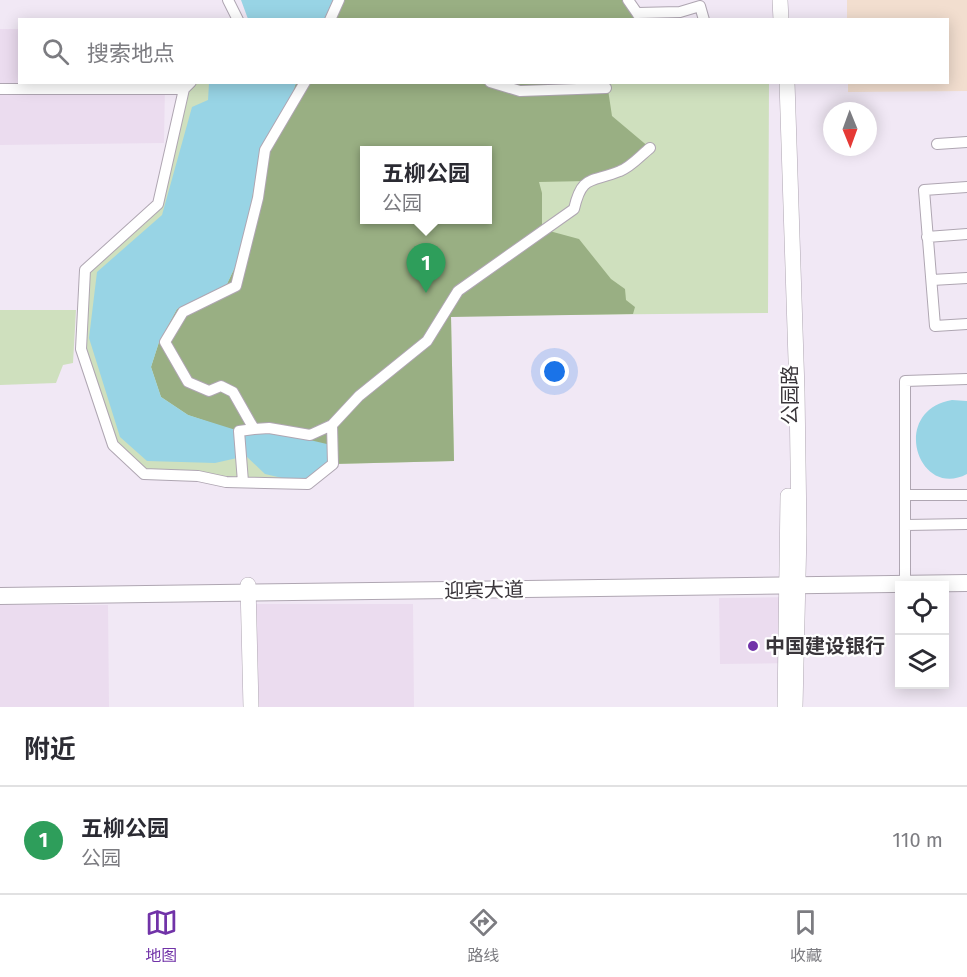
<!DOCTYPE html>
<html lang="zh">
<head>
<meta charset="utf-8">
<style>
  :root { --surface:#fff; --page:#f7f7f7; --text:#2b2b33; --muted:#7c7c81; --line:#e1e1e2; --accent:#7133a8 }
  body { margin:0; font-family:"Fira Sans","Noto Sans SC",sans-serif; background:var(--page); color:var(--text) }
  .controls { position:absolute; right:18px; bottom:18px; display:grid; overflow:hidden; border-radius:0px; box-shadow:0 3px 15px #0003 }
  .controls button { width:54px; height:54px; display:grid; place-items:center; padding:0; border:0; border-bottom:2px solid var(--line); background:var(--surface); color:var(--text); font:30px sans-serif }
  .compass { position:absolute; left:823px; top:102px; width:54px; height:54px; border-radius:50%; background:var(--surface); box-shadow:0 3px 15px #0003; rotate:179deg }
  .you { position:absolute; left:555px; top:372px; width:21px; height:21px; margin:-15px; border:4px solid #fff; border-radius:50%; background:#1a73e8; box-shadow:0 0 0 9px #1a73e833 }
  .badge { display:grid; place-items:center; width:39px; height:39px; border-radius:50%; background:var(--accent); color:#fff; font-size:20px; font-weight:700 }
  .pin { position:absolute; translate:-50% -50px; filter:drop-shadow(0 2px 3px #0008) }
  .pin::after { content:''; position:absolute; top:32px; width:21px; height:18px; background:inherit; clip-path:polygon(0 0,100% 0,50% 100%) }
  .popup { position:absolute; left:360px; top:146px; width:132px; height:78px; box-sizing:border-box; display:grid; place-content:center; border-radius:0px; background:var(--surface); filter:drop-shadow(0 2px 4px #0005); font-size:20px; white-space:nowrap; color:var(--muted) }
  .popup b { font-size:22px; color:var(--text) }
  .popup::after { content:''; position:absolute; left:50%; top:100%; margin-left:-12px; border:12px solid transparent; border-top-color:var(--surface) }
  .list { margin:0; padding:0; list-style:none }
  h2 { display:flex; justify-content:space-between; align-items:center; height:78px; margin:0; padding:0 24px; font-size:26px }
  h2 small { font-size:20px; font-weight:400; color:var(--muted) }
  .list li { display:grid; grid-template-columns:39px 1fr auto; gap:18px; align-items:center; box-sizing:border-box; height:108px; padding:0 24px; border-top:2px solid var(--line) }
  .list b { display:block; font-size:22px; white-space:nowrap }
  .list p { margin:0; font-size:20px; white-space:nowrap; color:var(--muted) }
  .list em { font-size:20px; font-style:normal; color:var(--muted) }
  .icon { flex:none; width:33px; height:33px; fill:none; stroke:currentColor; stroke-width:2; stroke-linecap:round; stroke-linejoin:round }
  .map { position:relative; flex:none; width:967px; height:707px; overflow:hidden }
  .search { position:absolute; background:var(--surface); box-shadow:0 3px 15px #0003; left:18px; right:18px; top:18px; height:66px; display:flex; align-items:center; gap:15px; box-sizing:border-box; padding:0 21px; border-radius:0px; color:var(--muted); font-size:22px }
  .sheet { height:186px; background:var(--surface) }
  nav { display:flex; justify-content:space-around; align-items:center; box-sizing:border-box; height:84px; border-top:2px solid var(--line); background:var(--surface); font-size:16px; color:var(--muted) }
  nav a { display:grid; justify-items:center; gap:3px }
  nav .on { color:var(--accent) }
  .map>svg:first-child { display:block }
</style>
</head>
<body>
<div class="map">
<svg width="967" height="707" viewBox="0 0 967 707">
  <rect width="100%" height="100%" fill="#f1e8f5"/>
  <path fill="#ebdcef" d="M0 29H19L20 82 165 83 164 143 0 145Z
    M792 597V663L720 664 719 598Z
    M252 604H413L414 707H255Z
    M0 605H108L109 707H0Z"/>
  <path fill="#f2decf" d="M847 0H967V91L848 92V83L948 82V20L847 19Z"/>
  <path fill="#cfe0be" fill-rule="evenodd" d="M191 83H769L768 313 451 316 454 461 334 464 308 484 144 474 113 445 81 349 85 270 158 204ZM364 150H488V220H364Z
    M0 310H76L73 363 63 365 56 383 0 385Z"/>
  <path fill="#99af83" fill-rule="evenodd" d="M339 0H628L642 20H330Z
    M296 83H607L612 116 650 148 622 170 587 181 539 182 542 193V229L579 239 611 279 625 289 626 300 635 307 633 314 451 317 454 461 333 464 188 415 161 397 151 367 159 342 177 309 227 284 243 250 261 146 279 132ZM364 150H488V220H364Z"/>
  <path fill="#98d4e5" d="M241 0H339L331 15 323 20 248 19Z
    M209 83H296L279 132 261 146 243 250 227 284 177 309 159 342 151 367 161 397 188 415 239 431 259 428 331 445 333 464 308 484 265 474 246 456 215 463 147 461 120 437 89 338 97 272 162 215 192 107 208 100Z
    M952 400 967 401V474C918 500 889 411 952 400Z"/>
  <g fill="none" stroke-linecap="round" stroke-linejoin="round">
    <g stroke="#afa6b2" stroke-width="12">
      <path id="street" d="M228 0 238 20
        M628 0 637 13
        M330 20 339 0
        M642 20 637 13 680 12 700 6 704 20
        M191 82 184 89 158 204 85 270 81 349 113 445 144 474 198 476 226 482 308 484 333 464 332 425 359 396 427 341 458 291 574 209C582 174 591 183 620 171 631 167 641 155 650 148
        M490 82 520 91 606 88
        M0 89H184
        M937 144 967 142
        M967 187 924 190 935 326 967 324
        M927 237 967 234
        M932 280 967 278
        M254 429 269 428 310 435 332 425
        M243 482 239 431 254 429 233 392 221 386 209 391 188 382 165 342 183 312 236 286 258 198 265 150 305 82
        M906 495H967
        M906 525 967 524
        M905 577V381L967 379"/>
    </g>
    <g stroke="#afa6b2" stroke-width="16">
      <path id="secondary" d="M780 0 781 20
        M787 82 797 391 799 532 795 707
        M248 585 251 707
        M785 707 788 496"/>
    </g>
    <g stroke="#afa6b2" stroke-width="18">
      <path id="primary" d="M0 596 967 583"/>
    </g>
    <use href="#street" stroke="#fff" stroke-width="10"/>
    <use href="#secondary" stroke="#fff" stroke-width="15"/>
    <use href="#primary" stroke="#fff" stroke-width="16"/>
  </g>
  <circle fill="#7133a8" stroke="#fff" stroke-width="2" cx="753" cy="646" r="6"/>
  <g text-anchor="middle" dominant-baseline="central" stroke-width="4.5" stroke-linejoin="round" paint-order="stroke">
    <g font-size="20" fill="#39353a" stroke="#fff">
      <text transform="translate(790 395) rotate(-90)">公园路</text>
      <text transform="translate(484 590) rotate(-1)">迎宾大道</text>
    </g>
    <g font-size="20" font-weight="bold" fill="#39353a" stroke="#fff" text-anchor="start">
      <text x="765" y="646">中国建设银行</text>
    </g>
  </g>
</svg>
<div class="controls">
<button><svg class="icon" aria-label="locate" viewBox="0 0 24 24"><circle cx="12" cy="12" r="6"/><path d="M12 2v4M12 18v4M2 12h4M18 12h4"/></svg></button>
<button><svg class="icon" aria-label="layers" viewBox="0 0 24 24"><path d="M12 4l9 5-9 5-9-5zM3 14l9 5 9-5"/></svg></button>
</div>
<svg class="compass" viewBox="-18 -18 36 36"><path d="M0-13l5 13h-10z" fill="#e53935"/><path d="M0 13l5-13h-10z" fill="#7c7c81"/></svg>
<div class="you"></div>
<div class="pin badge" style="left:426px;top:293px;background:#2e9e5b">1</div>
<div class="popup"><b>五柳公园</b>公园</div>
<div class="search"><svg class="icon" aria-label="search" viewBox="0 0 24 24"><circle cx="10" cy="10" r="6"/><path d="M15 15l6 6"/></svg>搜索地点</div>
</div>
<section class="sheet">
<h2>附近<small></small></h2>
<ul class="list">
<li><span class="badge" style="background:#2e9e5b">1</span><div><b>五柳公园</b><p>公园</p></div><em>110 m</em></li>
</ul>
</section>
<nav>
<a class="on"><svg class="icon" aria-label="map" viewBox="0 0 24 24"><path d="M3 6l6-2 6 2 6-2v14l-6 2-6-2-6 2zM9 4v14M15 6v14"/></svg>地图</a>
<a><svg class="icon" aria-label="directions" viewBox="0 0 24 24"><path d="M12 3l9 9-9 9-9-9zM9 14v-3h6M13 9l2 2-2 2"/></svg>路线</a>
<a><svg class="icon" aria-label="saved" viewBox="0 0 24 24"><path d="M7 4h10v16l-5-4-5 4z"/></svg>收藏</a>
</nav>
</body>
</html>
